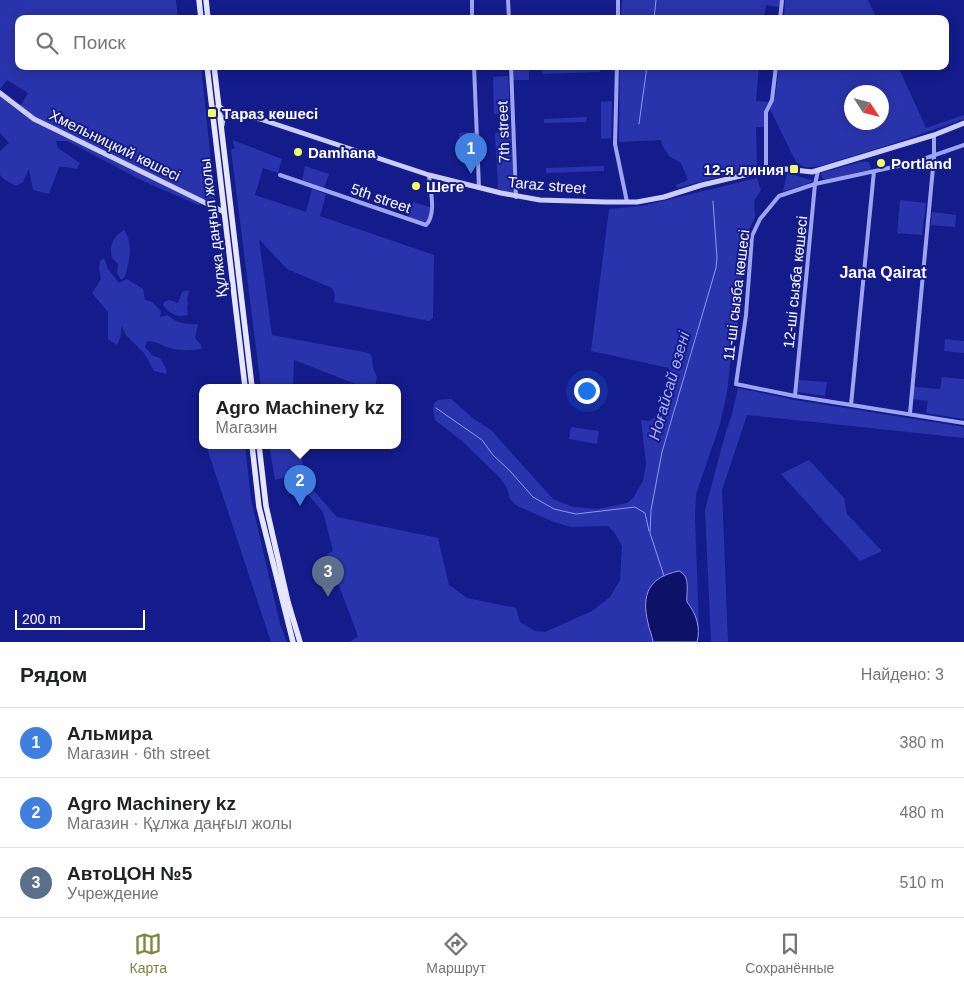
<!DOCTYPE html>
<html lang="ru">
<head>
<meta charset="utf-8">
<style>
  :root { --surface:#fff; --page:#f6f6f6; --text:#202124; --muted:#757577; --line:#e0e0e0; --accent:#7e853d }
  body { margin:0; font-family:Helvetica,sans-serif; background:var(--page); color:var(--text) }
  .compass { position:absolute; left:844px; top:85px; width:45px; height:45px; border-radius:50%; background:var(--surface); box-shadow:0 2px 12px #0003; rotate:126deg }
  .scale { position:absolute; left:15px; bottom:12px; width:130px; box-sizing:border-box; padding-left:5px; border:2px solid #fff; border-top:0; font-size:14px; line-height:18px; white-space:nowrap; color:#fff; -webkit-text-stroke:4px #141c8b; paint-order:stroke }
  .you { position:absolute; left:586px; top:390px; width:18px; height:18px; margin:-12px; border:4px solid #fff; border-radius:50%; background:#1a73e8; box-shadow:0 0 0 8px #1a73e833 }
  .badge { display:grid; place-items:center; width:32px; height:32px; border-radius:50%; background:var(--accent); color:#fff; font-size:16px; font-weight:700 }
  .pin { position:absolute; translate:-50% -41px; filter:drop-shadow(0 1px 2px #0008) }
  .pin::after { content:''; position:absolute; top:26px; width:18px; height:15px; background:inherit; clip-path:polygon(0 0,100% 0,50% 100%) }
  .popup { position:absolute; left:199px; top:384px; width:202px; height:65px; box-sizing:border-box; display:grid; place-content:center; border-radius:10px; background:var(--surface); filter:drop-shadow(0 1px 4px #0005); font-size:16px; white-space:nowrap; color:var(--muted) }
  .popup b { font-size:19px; color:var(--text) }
  .popup::after { content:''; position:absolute; left:50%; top:100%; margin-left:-10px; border:10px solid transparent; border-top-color:var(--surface) }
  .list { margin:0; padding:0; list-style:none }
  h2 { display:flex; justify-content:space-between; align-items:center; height:65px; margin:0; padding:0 20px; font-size:21px }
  h2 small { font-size:16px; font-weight:400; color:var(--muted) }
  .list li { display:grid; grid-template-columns:32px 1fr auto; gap:15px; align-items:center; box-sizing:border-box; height:70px; padding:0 20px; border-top:1px solid var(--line) }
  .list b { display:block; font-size:19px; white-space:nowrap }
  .list p { margin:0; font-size:16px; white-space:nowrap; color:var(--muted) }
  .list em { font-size:16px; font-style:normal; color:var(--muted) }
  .icon { flex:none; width:28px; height:28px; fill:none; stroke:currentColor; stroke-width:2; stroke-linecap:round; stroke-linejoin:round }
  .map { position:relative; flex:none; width:964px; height:642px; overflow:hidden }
  .search { position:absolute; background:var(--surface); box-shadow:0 2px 12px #0003; left:15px; right:15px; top:15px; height:55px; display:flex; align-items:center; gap:12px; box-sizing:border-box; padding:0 18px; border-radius:10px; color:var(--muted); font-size:19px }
  .sheet { height:275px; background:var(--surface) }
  nav { display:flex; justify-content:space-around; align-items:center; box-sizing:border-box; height:70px; border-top:1px solid var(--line); background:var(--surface); font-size:14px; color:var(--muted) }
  nav a { display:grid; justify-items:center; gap:2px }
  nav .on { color:var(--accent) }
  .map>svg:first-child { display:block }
</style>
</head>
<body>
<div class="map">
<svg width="964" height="642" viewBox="0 0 964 642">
  <rect width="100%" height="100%" fill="#141c8b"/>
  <path fill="#2934ac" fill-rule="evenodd" d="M0 0H176L178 19H19V66H201L215 200 203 199 200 205H198L143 181 67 141H56L58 148 80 163 77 169 66 167H59L49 194 33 190 29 169 23 182 16 186 5 180 0 175V151L9 143 0 133V96L18 110 28 93 7 80 0 89Z
    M622 0H780L779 7 766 5 764 19H621Z
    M785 0H868L877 19H784Z
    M513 66H529V80H513Z
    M620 66H759L756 101 768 102 764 111V127H756L757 167 677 188 676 185 688 180 681 163 669 156 662 145 661 140 619 142Z
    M779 66H898L926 128 964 115V119L895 143 820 166C811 168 803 168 796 162L770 109 775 98ZM882 92V122H852V92Z
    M600 67V72L542 74V70Z
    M508 76 510 113 494 114 493 77Z
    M612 101 611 138 601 139V102Z
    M587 117 586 122 544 123V119Z
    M511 131 514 193 498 189 495 133Z
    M476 132 477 156 461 157 459 133Z
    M232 140 282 159 278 173 263 168 255 195 306 212 312 189 326 194 320 216 434 255 433 318 429 321 334 302 335 295 332 288 287 269 259 239 272 335 369 353 372 357 373 368 377 377 375 387H363L294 360 293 387H261L231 150 235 148Z
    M860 162H869L871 169 825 180 822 178 821 173Z
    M305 166 329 174 324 188 302 181Z
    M604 166V171L546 173V168Z
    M787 173C797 175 804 179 813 180L807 184 783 191Z
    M757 178 761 190 754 201 755 217 745 238 740 312 731 356 727 393 720 424 696 494 695 517 699 631 694 612 687 603C685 582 692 585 672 572 649 583 642 599 648 623 649 629 652 636 653 642H350L358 636 327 554 333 551 323 512 304 490 290 476 275 480 269 445H299L306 482 337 517 438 538 449 585 467 598 516 608 520 622 535 631 545 632 592 611 610 597 620 580 622 546 614 532 608 526 571 527 554 522 517 506 510 499 507 488 501 479 462 441 435 420 433 409 434 403 438 400 451 399 474 419 491 430 553 499 573 507 598 509 627 503 633 498 643 481 646 464 641 420 649 421C671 410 672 389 669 368L591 351 609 209 642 206Z
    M900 200 926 203 922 235 897 233Z
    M413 202 430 207 429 217 427 221 423 222 409 217Z
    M932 212 956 215 955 227 931 225Z
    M124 230C134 244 129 261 125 277L121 280 117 273 118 264 112 258C109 246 113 236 124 230Z
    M104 258 108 269 119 283 127 279 143 289 145 300 152 302 161 311 160 317 168 315C175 323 188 325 198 324L195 338 201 345 202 349C191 350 185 351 174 349 164 347 157 341 147 341L145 347 152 355 160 358 166 368 167 374 154 371 144 353 126 335 122 326 120 338 117 345 108 339V312L92 293 101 279 99 269 100 261Z
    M187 290 189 292 187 299 188 303 187 307 188 315C176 318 170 314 163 305L164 302 169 300 178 303 182 292Z
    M945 339 964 341V353L944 351Z
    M942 377 964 379V419L926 413 928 401 912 399 914 387 940 389Z
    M799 380 827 382 825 396 798 392Z
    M738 388 795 400 964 427V438L747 415 722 490 728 642H711L705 510 725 435 732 414Z
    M571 427 599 431 597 444 569 439Z
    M206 445H245L251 499 280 624 287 642H271Z
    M809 460 844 498 847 514 882 551 860 561 781 474Z"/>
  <path fill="#0d1268" stroke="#8f98f3" d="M679 571C691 576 686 592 687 602 696 613 701 628 697 642H653C652 635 649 629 648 623 641 594 649 577 679 571Z"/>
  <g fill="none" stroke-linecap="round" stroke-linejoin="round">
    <path stroke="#8f98f3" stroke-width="1" d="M654 19 656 0
      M639 124 647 66
      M436 408 482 440 493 455 510 471 533 497 554 509 576 514 635 507 645 513 649 531
      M664 576 650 533 651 510 662 452 716 268 717 258 713 201"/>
    <path stroke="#9da4f0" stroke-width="4" d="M472 0V19
      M508 0 509 19
      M618 19V0
      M780 19 782 0
      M474 66 479 188
      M511 66 516 197
      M617 66 615 144 627 202
      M964 145 912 163 815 184 779 196 760 219 752 236 746 315 736 384 795 396 964 423
      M766 170V112L772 100 776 66
      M280 175 426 225C437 214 430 189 429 175
      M795 396 815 184 818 171
      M851 405 874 171
      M910 413 934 157V135"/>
    <path stroke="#cbcefb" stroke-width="5" d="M0 93 34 119 224 212
      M218 106 226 111 260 119 429 175 501 193 540 200 606 202H637L664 197 702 185 766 170 786 169 812 172 934 135 964 123
      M222 125C222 118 226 114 234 113"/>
    <path stroke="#e6e6ff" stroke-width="5.5" d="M199 0 201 19
      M206 0 208 19
      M207 66 245 387
      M214 66 252 387
      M252 445 259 507 293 642
      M259 445 266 506 288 602 300 642"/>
  </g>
  <g fill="#f2ff5c" stroke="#141c8b" stroke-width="2">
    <rect x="207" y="108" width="10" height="10" rx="2.5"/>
    <circle cx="298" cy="152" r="5"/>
    <circle cx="881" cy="163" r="5"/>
    <rect x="789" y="164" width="10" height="10" rx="2.5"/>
    <circle cx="416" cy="186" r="5"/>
  </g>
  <g text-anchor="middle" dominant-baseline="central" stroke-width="4" stroke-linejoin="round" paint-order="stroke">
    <g font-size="15" font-weight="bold" fill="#fff" stroke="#141c8b" text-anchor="start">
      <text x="222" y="113">Тараз көшесі</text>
      <text x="308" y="152">Damhana</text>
      <text x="891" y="163">Portland</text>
      <text x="784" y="169" text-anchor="end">12-я линия</text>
      <text x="426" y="186">Шеге</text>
    </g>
    <g font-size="15" fill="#fff" stroke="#141c8b">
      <text transform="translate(503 132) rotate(-92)">7th street</text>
      <text transform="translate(115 145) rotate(26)">Хмельницкий көшесі</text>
      <text transform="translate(547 185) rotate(5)">Taraz street</text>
      <text transform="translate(381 198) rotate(19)">5th street</text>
      <text transform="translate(213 228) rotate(-97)">Құлжа даңғыл жолы</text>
      <text transform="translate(795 282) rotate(-84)">12-ші сызба көшесі</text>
      <text transform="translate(736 295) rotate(-83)">11-ші сызба көшесі</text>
    </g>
    <g font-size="16" font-weight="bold" fill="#fff" stroke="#141c8b">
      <text x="883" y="272">Jana Qairat</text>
    </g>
    <g font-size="16" font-style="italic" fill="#a9aff7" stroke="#141c8b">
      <text transform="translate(669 386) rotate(-74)">Ноғайсай өзені</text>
    </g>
  </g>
</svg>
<svg class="compass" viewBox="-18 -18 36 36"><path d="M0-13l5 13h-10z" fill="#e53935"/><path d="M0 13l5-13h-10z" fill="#757577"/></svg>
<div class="scale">200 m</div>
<div class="you"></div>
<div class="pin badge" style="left:471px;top:174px;background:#3f7fe0">1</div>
<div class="pin badge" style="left:300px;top:506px;background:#3f7fe0">2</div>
<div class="popup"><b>Agro Machinery kz</b>Магазин</div>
<div class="pin badge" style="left:328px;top:597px;background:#5c6f8a">3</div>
<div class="search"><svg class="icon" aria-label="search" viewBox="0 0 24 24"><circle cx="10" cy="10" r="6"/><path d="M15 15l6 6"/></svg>Поиск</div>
</div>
<section class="sheet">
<h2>Рядом<small>Найдено: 3</small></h2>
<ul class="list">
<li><span class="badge" style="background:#3f7fe0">1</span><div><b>Альмира</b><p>Магазин · 6th street</p></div><em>380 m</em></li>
<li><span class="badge" style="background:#3f7fe0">2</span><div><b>Agro Machinery kz</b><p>Магазин · Құлжа даңғыл жолы</p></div><em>480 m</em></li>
<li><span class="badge" style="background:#5c6f8a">3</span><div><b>АвтоЦОН №5</b><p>Учреждение</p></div><em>510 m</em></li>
</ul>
</section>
<nav>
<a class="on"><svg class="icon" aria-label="map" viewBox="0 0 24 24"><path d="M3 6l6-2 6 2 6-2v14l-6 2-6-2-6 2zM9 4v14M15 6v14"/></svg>Карта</a>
<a><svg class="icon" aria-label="directions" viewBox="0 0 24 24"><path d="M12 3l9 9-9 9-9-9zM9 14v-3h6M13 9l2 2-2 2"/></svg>Маршрут</a>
<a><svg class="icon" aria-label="saved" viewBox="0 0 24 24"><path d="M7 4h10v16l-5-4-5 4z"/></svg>Сохранённые</a>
</nav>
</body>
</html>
